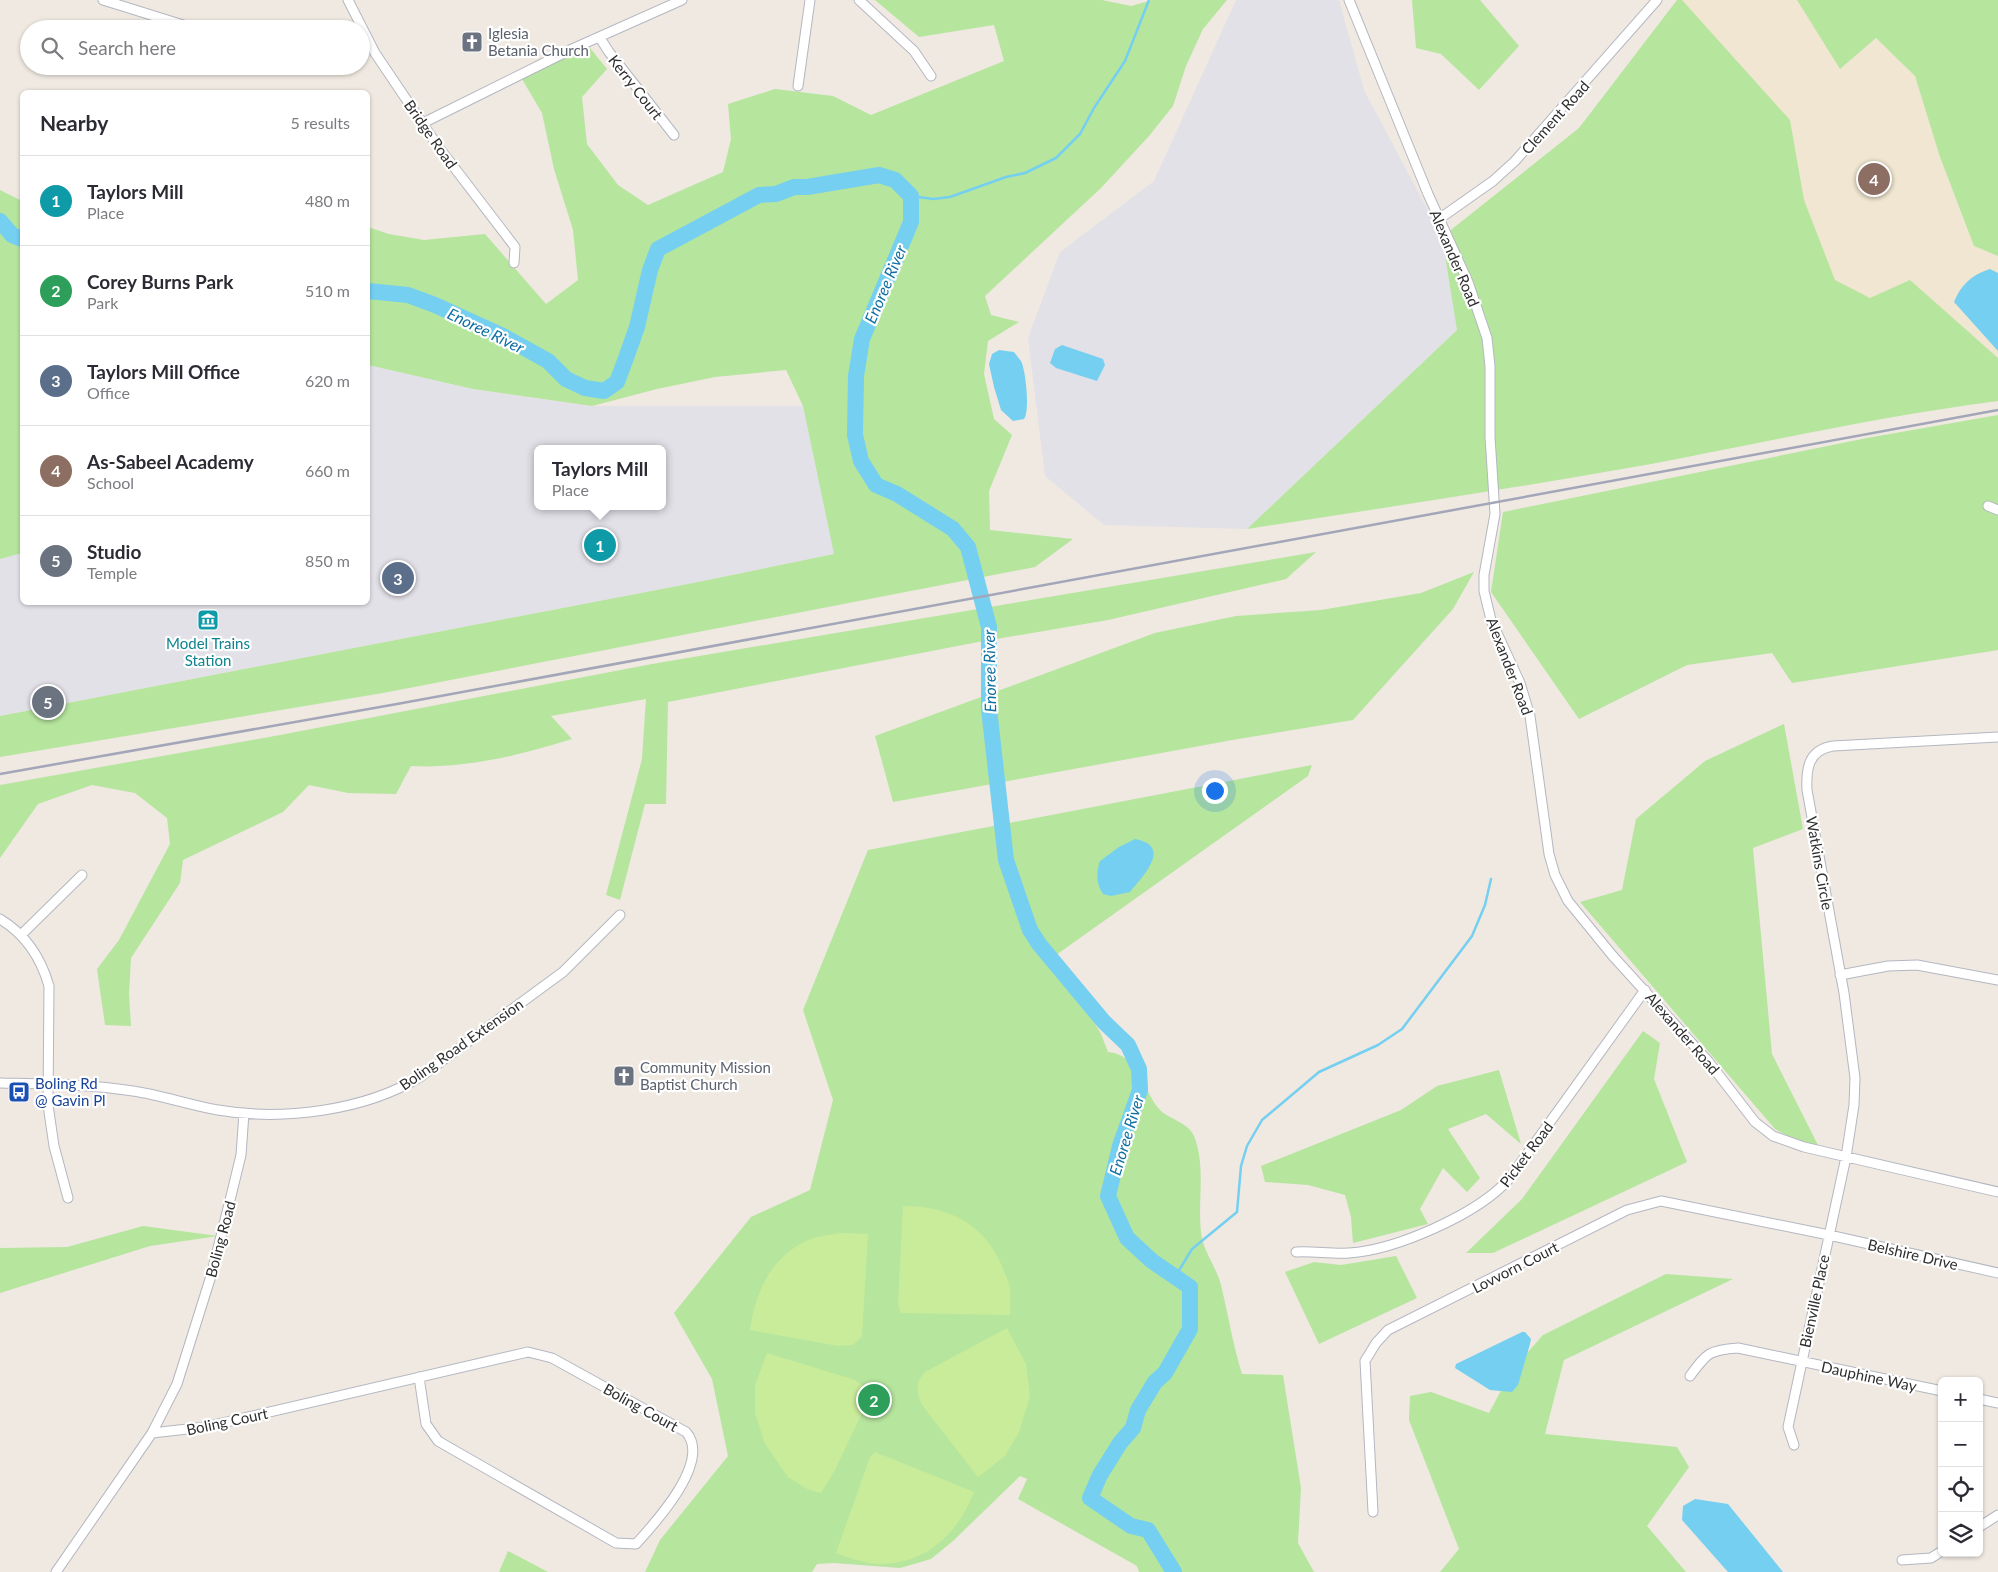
<!DOCTYPE html>
<html lang="en">
<head>
<meta charset="utf-8">
<style>
  :root { --surface:#fff; --page:#f2f2f3; --text:#2b2b33; --muted:#7c7c81; --line:#e1e1e2; --accent:#4264fb }
  body { margin:0; font-family:Lato,sans-serif; background:var(--page); color:var(--text) }
  .controls { position:absolute; right:15px; bottom:15px; display:grid; overflow:hidden; border-radius:8px; box-shadow:0 1px 4px #0004 }
  .controls button { width:45px; height:45px; display:grid; place-items:center; padding:0; border:0; border-bottom:1px solid var(--line); background:var(--surface); color:var(--text); font:25px sans-serif }
  .you { position:absolute; left:1214px; top:790px; width:18px; height:18px; margin:-12px; border:4px solid #fff; border-radius:50%; background:#1a73e8; box-shadow:0 0 0 8px #1a73e833 }
  .badge { display:grid; place-items:center; width:32px; height:32px; border-radius:50%; background:var(--accent); color:#fff; font-size:16px; font-weight:700 }
  .pin { position:absolute; translate:-50% -50%; border:2px solid #fff; box-shadow:0 1px 5px #0006 }
  .popup { position:absolute; left:534px; top:445px; width:132px; height:65px; box-sizing:border-box; display:grid; place-content:center; border-radius:8px; background:var(--surface); filter:drop-shadow(0 1px 4px #0005); font-size:16px; white-space:nowrap; color:var(--muted) }
  .popup b { font-size:19px; color:var(--text) }
  .popup::after { content:''; position:absolute; left:50%; top:100%; margin-left:-10px; border:10px solid transparent; border-top-color:var(--surface) }
  .list { margin:0; padding:0; list-style:none }
  h2 { display:flex; justify-content:space-between; align-items:center; height:65px; margin:0; padding:0 20px; font-size:21px }
  h2 small { font-size:16px; font-weight:400; color:var(--muted) }
  .list li { display:grid; grid-template-columns:32px 1fr auto; gap:15px; align-items:center; box-sizing:border-box; height:90px; padding:0 20px; border-top:1px solid var(--line) }
  .list b { display:block; font-size:19px; white-space:nowrap }
  .list p { margin:0; font-size:16px; white-space:nowrap; color:var(--muted) }
  .list em { font-size:16px; font-style:normal; color:var(--muted) }
  .icon { flex:none; width:28px; height:28px; fill:none; stroke:currentColor; stroke-width:2; stroke-linecap:round; stroke-linejoin:round }
  .map { position:relative; flex:none; width:1998px; height:1572px; overflow:hidden }
  .search { position:absolute; background:var(--surface); box-shadow:0 1px 4px #0004; left:20px; top:20px; width:350px; height:55px; display:flex; align-items:center; gap:12px; box-sizing:border-box; padding:0 18px; border-radius:28px; color:var(--muted); font-size:19px }
  .panel { position:absolute; background:var(--surface); box-shadow:0 1px 4px #0004; left:20px; top:90px; width:350px; height:515px; border-radius:8px }
  .map>svg:first-child { display:block }
</style>
</head>
<body>
<div class="map">
<svg width="1998" height="1572" viewBox="0 0 1998 1572">
  <rect width="100%" height="100%" fill="#efe9e1"/>
  <path fill="#e3e1e8" fill-rule="evenodd" d="M1236 0H1339L1364 90 1442 237 1457 330 1247 529 1104 525 1045 476 1028 338 1060 252 1154 181Z
    M368 365 473 389 592 406H803L834 554 693 583 0 716V559L22 553V602H368ZM538 449H662V506H538Z"/>
  <path fill="#f0e6d1" d="M1682 0H1797L1840 69 1876 38 1915 76 1940 157 1974 246 1998 256V358L1910 280 1870 298 1835 280 1804 200 1790 120Z"/>
  <path fill="#b6e59e" d="M875 0H1102L1131 6 1152 0H1227L1203 29 1186 66 1173 106 1149 136 1101 188 985 296 991 315 1019 322 988 341 984 374 994 419 1012 435 989 491 990 530 1073 539 1035 567 383 693 0 757V716L693 583 834 554 803 406 786 370 715 377 657 389 592 406 473 389 368 365V227L389 234 424 240 485 234 546 304 578 280 573 230 554 169 542 113 522 79 586 43 607 69 582 97 587 144 618 185 648 205 723 172 731 139 728 104 775 89 833 96 871 115 1004 61 994 25 919 37Z
    M1412 0H1480L1519 46 1479 90 1441 54 1416 48Z
    M1677 0H1682L1790 120 1804 200 1835 280 1870 298 1910 280 1998 358V401C1881 416 1767 442 1651 464 1517 488 1382 508 1247 529L1457 330 1442 237 1579 128Z
    M1797 0H1998V256L1974 246 1940 157 1915 76 1876 38 1840 69Z
    M0 190 22 201V553L0 559Z
    M1998 415V650L1792 683 1772 653 1687 665 1579 719 1491 592 1503 512 1867 438Z
    M1316 552 1286 579 1108 620 973 643 668 702 666 804H645L620 900 606 895 642 759 646 699 551 716 572 739C521 755 464 769 411 766L396 794 348 793 309 785 283 812 183 860 180 883 131 958 129 994 131 1026 105 1025 97 969 119 940 170 844 167 818 135 793 92 785 38 804 0 858V785L280 735 652 664Z
    M1474 572 1453 609 1353 720 1238 739 893 802 875 736 1155 633 1236 616 1321 610 1421 593Z
    M1784 724 1803 829 1753 848 1772 1054 1823 1155 1775 1129 1580 902 1622 890 1636 819 1705 761Z
    M1312 765 1308 776 1056 955 1101 1034 1108 1052C1137 1054 1143 1090 1159 1109 1168 1119 1188 1122 1194 1136 1207 1169 1196 1205 1202 1239 1206 1255 1217 1269 1221 1285 1228 1314 1233 1345 1242 1374L1283 1375 1301 1488 1298 1543 1314 1572H1139L1137 1566 1018 1499 1027 1479 1020 1476 953 1541 931 1559 900 1568 834 1563 817 1564 812 1572H645L660 1540 728 1456 712 1379 674 1313 751 1217 810 1190 833 1100 803 1010 868 850Z
    M1643 1031 1660 1043 1654 1079 1687 1162 1493 1253H1466L1522 1199Z
    M1499 1070 1521 1144 1486 1114 1448 1129 1480 1178 1467 1192 1443 1168 1420 1209 1428 1224 1353 1243 1351 1217 1345 1195 1308 1185 1265 1182 1261 1166 1401 1110 1437 1086Z
    M143 1226 218 1236 150 1246 0 1293V1248L67 1247Z
    M1396 1256 1417 1298 1319 1344 1285 1272 1314 1262 1341 1265Z
    M1666 1274 1733 1279 1564 1360 1545 1434 1677 1447 1689 1467 1647 1526 1686 1572H1440L1459 1549 1409 1420 1410 1396 1431 1392 1489 1413 1512 1370 1543 1335Z
    M508 1551 548 1572H499Z"/>
  <path fill="#c9ec9a" d="M903 1206C948 1206 984 1223 1002 1266 1004 1273 1009 1281 1010 1288 1011 1297 1010 1306 1010 1315L901 1313 898 1304Z
    M840 1233 868 1234 862 1336 853 1345 838 1346 750 1330C755 1294 770 1258 806 1241 816 1236 830 1235 840 1233Z
    M1007 1328 1026 1364 1030 1396 1019 1432 1005 1456 978 1477 922 1405C916 1391 915 1383 925 1372Z
    M767 1353 855 1380 865 1387 863 1411 834 1472 821 1493 807 1489 788 1477 765 1444 755 1413V1385Z
    M875 1452 974 1492C959 1532 927 1564 880 1564 865 1564 850 1558 836 1553L870 1457Z"/>
  <path fill="#75cff0" d="M1990 269 1998 273V351L1954 302C1961 285 1971 275 1990 269Z
    M1062 345 1103 359 1105 365 1097 381 1056 368 1050 363 1055 349Z
    M999 350 1014 352C1016 355 1019 358 1021 361 1026 371 1030 411 1024 419L1013 421 1001 410 994 387 989 364 992 354Z
    M1135 839C1173 846 1143 876 1130 892L1111 896 1103 894C1096 883 1096 873 1100 861L1119 847Z
    M1522 1332H1525L1531 1339 1530 1344 1518 1385 1512 1392 1490 1390 1455 1368 1456 1364Z
    M1695 1499 1728 1504 1783 1572H1728L1682 1520 1683 1506Z"/>
  <g fill="none" stroke-linecap="round" stroke-linejoin="round">
    <path stroke="#75cff0" stroke-width="2.5" d="M911 196 933 199 950 197 1006 177 1025 173 1056 158 1080 134 1094 108 1125 61 1149 0
      M1175 1277 1192 1249 1237 1212 1241 1166 1247 1146 1262 1120 1319 1072 1378 1045 1402 1029 1472 936 1485 905 1491 879"/>
    <path stroke="#75cff0" stroke-width="16" d="M0 221 12 235 22 239
      M368 291 408 295 435 305 503 336 548 361 566 379 585 388 604 391 617 382 626 358 637 327 650 270 658 249 759 195 776 194 794 187H807L879 175 895 180 911 196V222L862 339 856 376 855 435 861 461 876 485 897 494 953 529 968 547 989 627V709L1006 860 1030 930 1039 944 1104 1022 1128 1045 1139 1069 1140 1090 1120 1146 1108 1196 1127 1238 1152 1261 1190 1287V1329L1165 1373 1155 1382 1138 1410 1133 1428 1120 1443 1100 1475 1090 1498 1131 1526 1148 1530 1174 1572"/>
    <g stroke="#b4b7c1" stroke-width="11">
      <path id="minor" d="M103 0 196 29
        M348 0 375 53 437 145 515 247 514 263
        M859 0 914 51 931 76
        M1349 0 1428 194 1468 282 1487 338 1490 366V437L1495 514 1484 575V591L1491 620 1520 683 1530 716 1549 854 1555 875 1568 901 1612 955 1708 1061 1755 1122 1773 1136 1804 1147 1998 1192
        M600 38 609 52 674 135
        M798 86 810 0
        M423 123 572 49 682 0
        M1439 219 1493 181 1515 161 1657 0
        M1988 506 1998 510
        M0 919C25 934 41 958 49 986L48 1105 54 1146 68 1198
        M21 935 82 875
        M1840 975 1888 966 1917 965 1998 980
        M0 1083C44 1084 89 1084 133 1091 161 1095 189 1105 218 1110 282 1121 364 1111 420 1077L563 972 620 915
        M1296 1252C1313 1251 1331 1254 1349 1253 1396 1250 1478 1214 1509 1179L1645 990
        M1690 1376C1707 1353 1709 1350 1738 1348L1942 1391
        M1979 1399 1998 1403
        M152 1433 205 1427 528 1352 552 1358 686 1432C712 1461 656 1522 636 1544L616 1543 438 1441 426 1424 419 1377
        M1794 1445 1788 1427 1846 1157 1854 1105 1855 1078 1844 993 1807 790C1806 769 1808 750 1833 746L1998 737
        M1373 1512 1365 1361 1376 1343 1388 1330 1627 1210 1661 1201 1829 1235 1998 1273
        M1979 1527 1998 1515
        M1902 1560 1931 1558 1942 1551
        M56 1572 152 1433 177 1384 211 1276 232 1192 241 1155 244 1113"/>
    </g>
    <use href="#minor" stroke="#fff" stroke-width="9"/>
    <path stroke="#a3a6b8" stroke-width="2.5" d="M0 774 397 704 1998 410"/>
  </g>
  <defs>
    <g id="church-square" transform="scale(1.125)"><rect x="-9" y="-9" width="18" height="18" rx="4" fill="#6b7280" stroke="#fff"/><path d="M-1.2-6h2.4v3.5h3.3v2.4h-3.3V6h-2.4V-.1h-3.3v-2.4h3.3Z" fill="#fff"/></g>
    <g id="museum-square" transform="scale(1.125)"><rect x="-9" y="-9" width="18" height="18" rx="4" fill="#0f9aa8" stroke="#fff"/><path d="M0-6L6-3V-2H-6V-3ZM-5-1h2V3h-2ZM-1-1h2V3h-2ZM3-1h2V3H3ZM-6 4H6V6H-6Z" fill="#fff"/></g>
    <g id="bus-square" transform="scale(1.125)"><rect x="-9" y="-9" width="18" height="18" rx="4" fill="#1a4fb4" stroke="#fff"/><path d="M-5-6H5V4H4V6H2V4H-2V6H-4V4H-5ZM-3.5-4V0h7V-4ZM-3.5 1.2v1.5H-2V1.2ZM2 1.2v1.5H3.5V1.2Z" fill="#fff"/></g>
  </defs>
  <g fill-rule="evenodd">
    <use href="#church-square" x="472" y="42"/>
    <use href="#museum-square" x="208" y="620"/>
    <use href="#church-square" x="624" y="1076"/>
    <use href="#bus-square" x="19" y="1092"/>
  </g>
  <g text-anchor="middle" dominant-baseline="central" stroke-width="4.5" stroke-linejoin="round" paint-order="stroke">
    <g font-size="15" fill="#5b616d" stroke="#fff" text-anchor="start">
      <text x="488" y="33">Iglesia<tspan x="488" dy="17">Betania Church</tspan></text>
      <text x="640" y="1067">Community Mission<tspan x="640" dy="17">Baptist Church</tspan></text>
    </g>
    <g font-size="15" fill="#2e2e2e" stroke="#fff">
      <text transform="translate(636 87) rotate(52)">Kerry Court</text>
      <text transform="translate(1555 117) rotate(-48)">Clement Road</text>
      <text transform="translate(431 134) rotate(55)">Bridge Road</text>
      <text transform="translate(1455 258) rotate(67)">Alexander Road</text>
      <text transform="translate(1510 666) rotate(69)">Alexander Road</text>
      <text transform="translate(1820 863) rotate(80)">Watkins Circle</text>
      <text transform="translate(1683 1033) rotate(49)">Alexander Road</text>
      <text transform="translate(461 1044) rotate(-35)">Boling Road Extension</text>
      <text transform="translate(1526 1154) rotate(-53)">Picket Road</text>
      <text transform="translate(220 1239) rotate(-75)">Boling Road</text>
      <text transform="translate(1913 1254) rotate(13)">Belshire Drive</text>
      <text transform="translate(1515 1267) rotate(-27)">Lovvorn Court</text>
      <text transform="translate(1814 1301) rotate(-78)">Bienville Place</text>
      <text transform="translate(1869 1376) rotate(12)">Dauphine Way</text>
      <text transform="translate(641 1407) rotate(29)">Boling Court</text>
      <text transform="translate(227 1421) rotate(-12)">Boling Court</text>
    </g>
    <g font-size="15" fill="#0d838f" stroke="#fff">
      <text x="208" y="643">Model Trains<tspan x="208" dy="17">Station</tspan></text>
    </g>
    <g font-size="15" fill="#164399" stroke="#fff" text-anchor="start">
      <text x="35" y="1083">Boling Rd<tspan x="35" dy="17">@ Gavin Pl</tspan></text>
    </g>
    <g font-size="16" font-style="italic" fill="#0d6fa3" stroke="#fff">
      <text transform="translate(885 284) rotate(-67)">Enoree River</text>
      <text transform="translate(486 330) rotate(26)">Enoree River</text>
      <text transform="translate(989 671) rotate(-91)">Enoree River</text>
      <text transform="translate(1126 1135) rotate(-73)">Enoree River</text>
    </g>
  </g>
</svg>
<div class="controls">
<button>+</button>
<button>−</button>
<button><svg class="icon" aria-label="locate" viewBox="0 0 24 24"><circle cx="12" cy="12" r="6"/><path d="M12 2v4M12 18v4M2 12h4M18 12h4"/></svg></button>
<button><svg class="icon" aria-label="layers" viewBox="0 0 24 24"><path d="M12 4l9 5-9 5-9-5zM3 14l9 5 9-5"/></svg></button>
</div>
<div class="you"></div>
<div class="pin badge" style="left:600px;top:545px;background:#0f9aa8">1</div>
<div class="popup"><b>Taylors Mill</b>Place</div>
<div class="pin badge" style="left:874px;top:1400px;background:#2e9e5b">2</div>
<div class="pin badge" style="left:398px;top:578px;background:#5c6f8a">3</div>
<div class="pin badge" style="left:1874px;top:179px;background:#8d6e63">4</div>
<div class="pin badge" style="left:48px;top:702px;background:#6b7280">5</div>
<div class="search"><svg class="icon" aria-label="search" viewBox="0 0 24 24"><circle cx="10" cy="10" r="6"/><path d="M15 15l6 6"/></svg>Search here</div>
<section class="panel">
<h2>Nearby<small>5 results</small></h2>
<ul class="list">
<li><span class="badge" style="background:#0f9aa8">1</span><div><b>Taylors Mill</b><p>Place</p></div><em>480 m</em></li>
<li><span class="badge" style="background:#2e9e5b">2</span><div><b>Corey Burns Park</b><p>Park</p></div><em>510 m</em></li>
<li><span class="badge" style="background:#5c6f8a">3</span><div><b>Taylors Mill Office</b><p>Office</p></div><em>620 m</em></li>
<li><span class="badge" style="background:#8d6e63">4</span><div><b>As-Sabeel Academy</b><p>School</p></div><em>660 m</em></li>
<li><span class="badge" style="background:#6b7280">5</span><div><b>Studio</b><p>Temple</p></div><em>850 m</em></li>
</ul>
</section>
</div>
</body>
</html>
